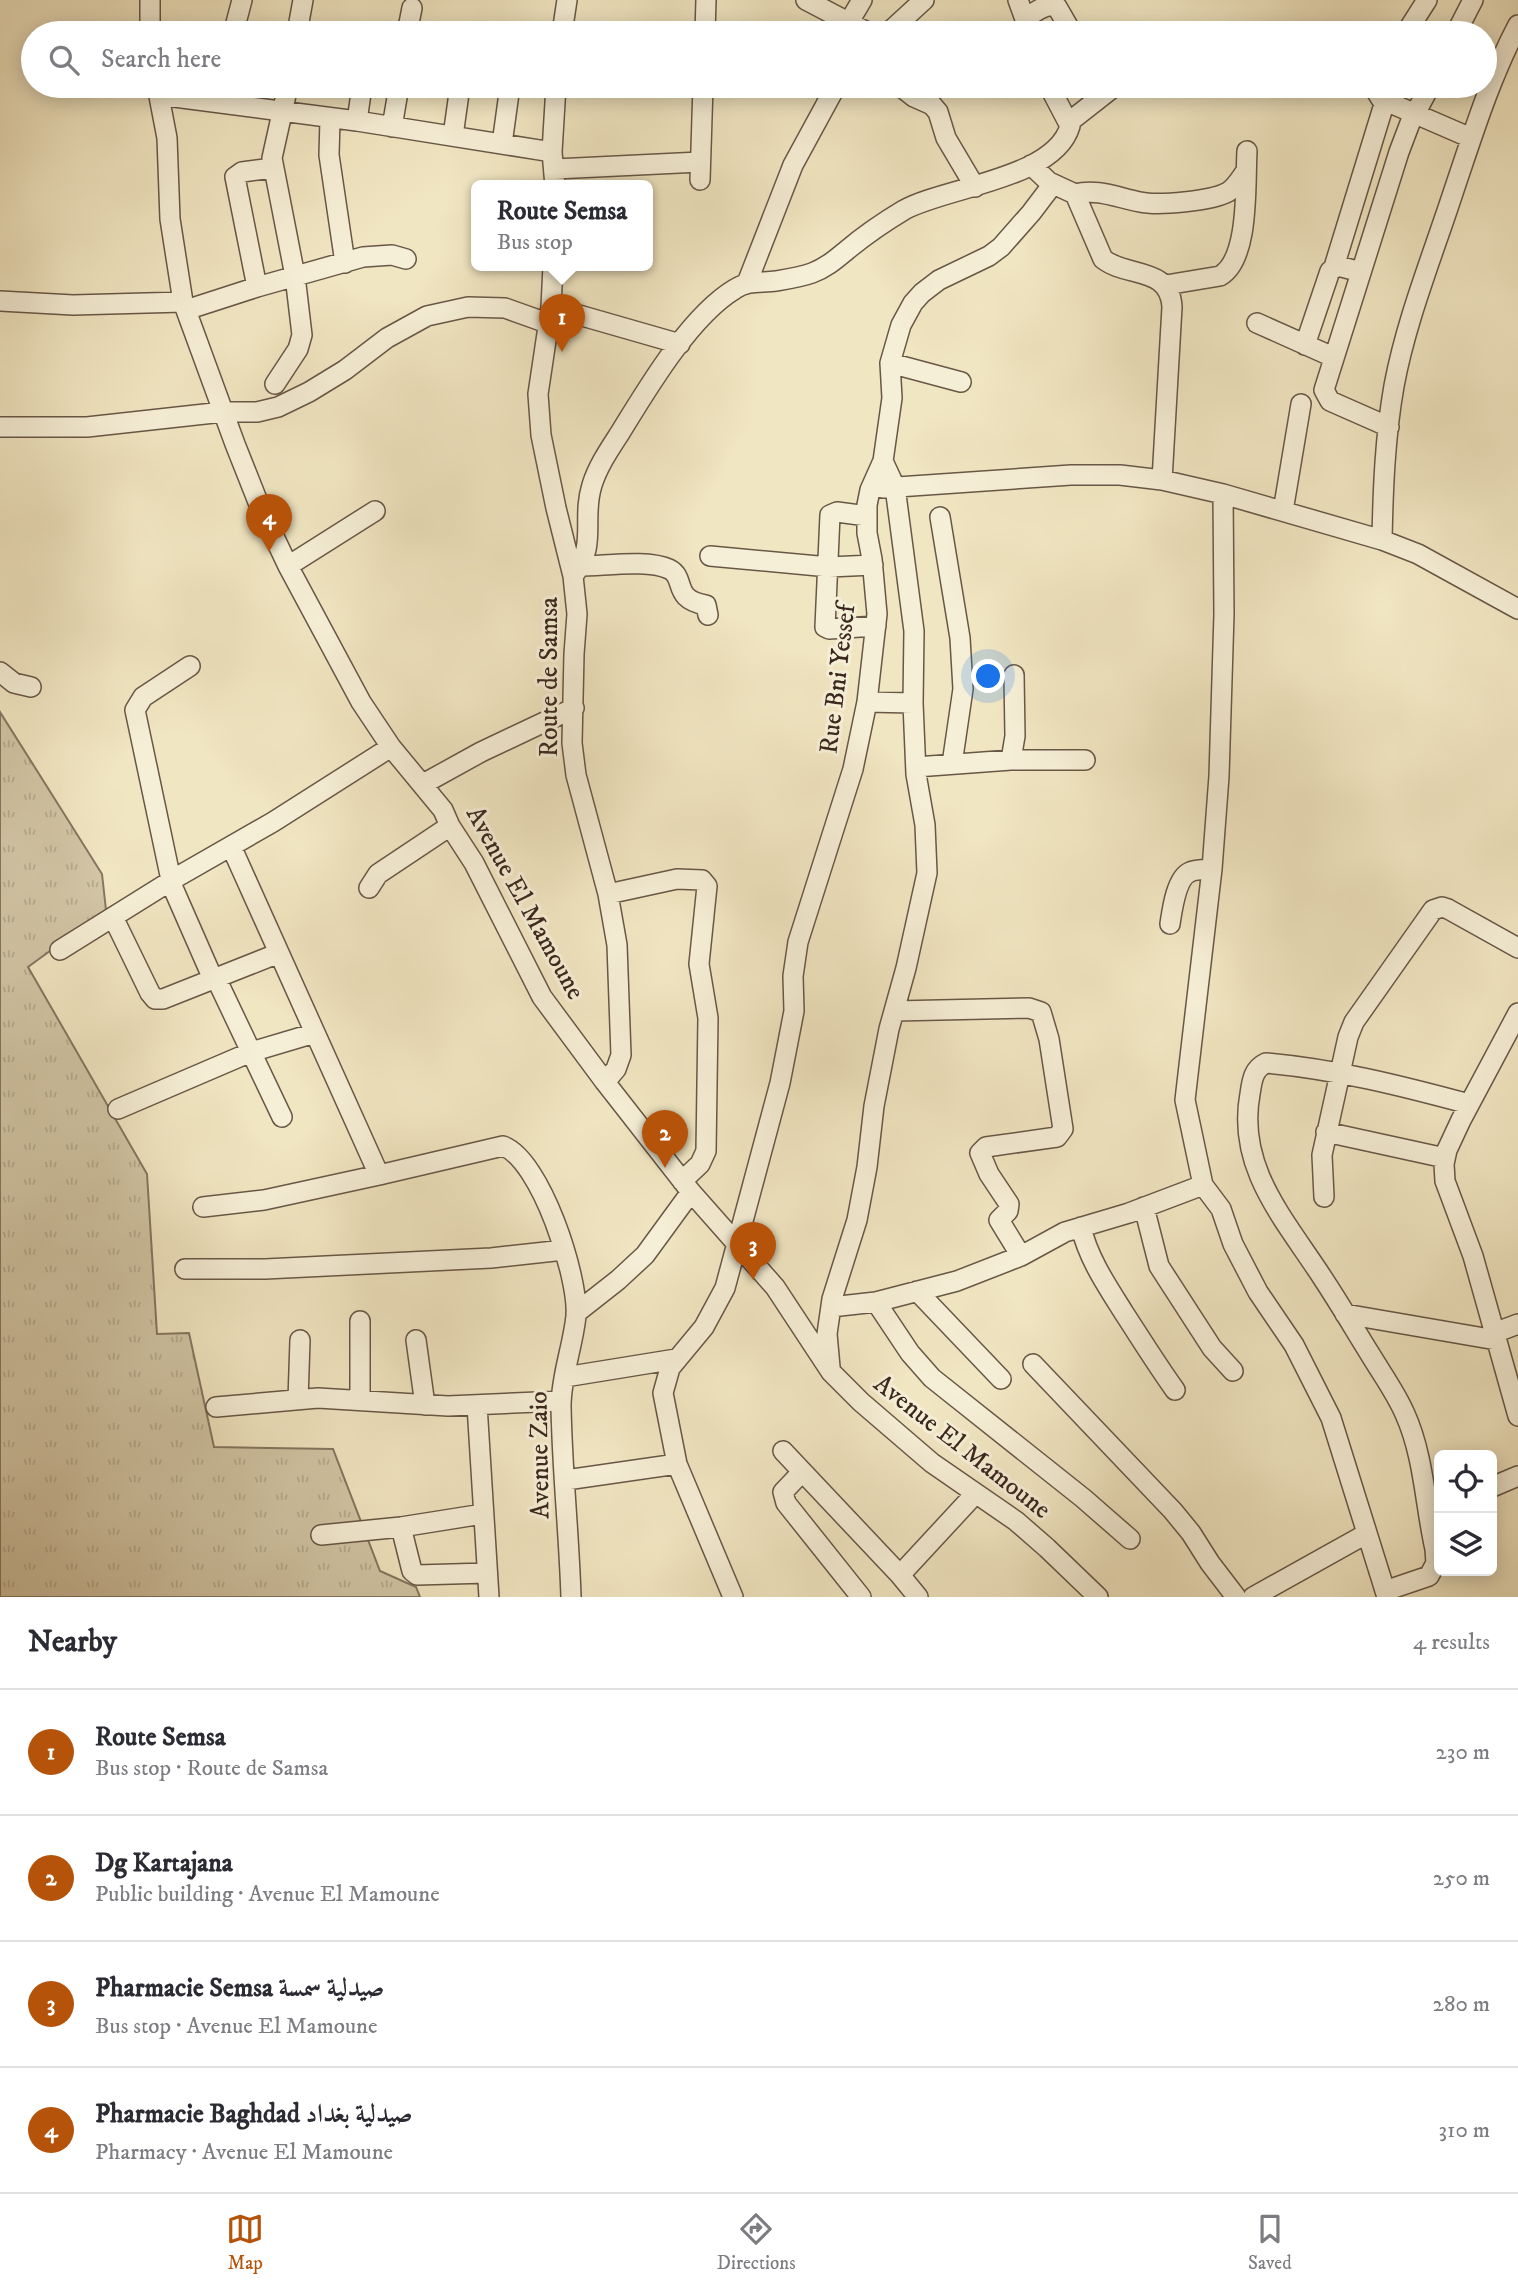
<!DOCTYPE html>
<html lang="en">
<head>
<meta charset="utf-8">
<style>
  :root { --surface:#fff; --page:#f7f7f7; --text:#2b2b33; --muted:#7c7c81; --line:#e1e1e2; --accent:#b45309 }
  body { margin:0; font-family:"IM FELL DW Pica",Amiri,serif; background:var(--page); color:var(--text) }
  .controls { position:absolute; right:21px; bottom:21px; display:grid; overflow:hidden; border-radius:10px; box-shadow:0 4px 18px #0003 }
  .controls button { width:63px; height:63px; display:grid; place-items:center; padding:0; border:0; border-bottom:2px solid var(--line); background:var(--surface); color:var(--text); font:35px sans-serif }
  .you { position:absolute; left:989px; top:677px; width:24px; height:24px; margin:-18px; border:5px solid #fff; border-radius:50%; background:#1a73e8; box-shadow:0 0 0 10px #1a73e833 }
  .badge { display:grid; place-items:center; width:46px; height:46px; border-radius:50%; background:var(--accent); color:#fff; font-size:23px; font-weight:700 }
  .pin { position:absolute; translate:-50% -58px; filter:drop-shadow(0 2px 4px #0008) }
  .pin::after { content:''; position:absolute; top:37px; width:24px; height:21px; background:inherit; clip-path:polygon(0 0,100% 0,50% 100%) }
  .popup { position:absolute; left:471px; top:180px; width:182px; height:91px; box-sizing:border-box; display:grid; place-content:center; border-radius:10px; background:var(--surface); filter:drop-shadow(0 2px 5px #0005); font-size:23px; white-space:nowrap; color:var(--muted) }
  .popup b { font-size:26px; color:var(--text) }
  .popup::after { content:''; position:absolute; left:50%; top:100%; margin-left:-14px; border:14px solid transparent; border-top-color:var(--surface) }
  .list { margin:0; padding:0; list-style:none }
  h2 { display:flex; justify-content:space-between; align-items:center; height:91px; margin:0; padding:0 28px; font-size:30px }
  h2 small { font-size:23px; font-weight:400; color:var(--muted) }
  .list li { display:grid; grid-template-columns:46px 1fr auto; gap:21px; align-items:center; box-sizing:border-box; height:126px; padding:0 28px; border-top:2px solid var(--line) }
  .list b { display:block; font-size:26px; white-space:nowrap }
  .list p { margin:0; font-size:23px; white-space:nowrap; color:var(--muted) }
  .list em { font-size:23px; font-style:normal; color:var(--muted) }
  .icon { flex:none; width:38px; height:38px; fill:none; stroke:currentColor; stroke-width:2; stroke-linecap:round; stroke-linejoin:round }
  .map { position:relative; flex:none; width:1518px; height:1597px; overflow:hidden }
  .search { position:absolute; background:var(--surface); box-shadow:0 4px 18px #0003; left:21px; right:21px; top:21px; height:77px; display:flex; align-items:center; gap:18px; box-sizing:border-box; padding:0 24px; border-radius:38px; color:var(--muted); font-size:26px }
  .sheet { height:595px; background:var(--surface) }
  nav { display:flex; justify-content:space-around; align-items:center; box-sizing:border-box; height:98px; border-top:2px solid var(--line); background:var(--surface); font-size:19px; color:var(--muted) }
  nav a { display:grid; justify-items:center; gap:4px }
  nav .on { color:var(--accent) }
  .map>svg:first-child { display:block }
</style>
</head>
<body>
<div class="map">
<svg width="1518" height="1597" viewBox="0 0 1518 1597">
  <defs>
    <pattern id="grass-tufts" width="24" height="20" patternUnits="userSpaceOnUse" patternTransform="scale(1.75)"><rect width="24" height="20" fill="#d2c6a6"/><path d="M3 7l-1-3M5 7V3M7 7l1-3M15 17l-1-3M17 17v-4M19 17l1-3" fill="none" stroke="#b5aa8e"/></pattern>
  </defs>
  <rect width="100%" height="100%" fill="#f1e6c2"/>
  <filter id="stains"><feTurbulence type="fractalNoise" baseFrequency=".00286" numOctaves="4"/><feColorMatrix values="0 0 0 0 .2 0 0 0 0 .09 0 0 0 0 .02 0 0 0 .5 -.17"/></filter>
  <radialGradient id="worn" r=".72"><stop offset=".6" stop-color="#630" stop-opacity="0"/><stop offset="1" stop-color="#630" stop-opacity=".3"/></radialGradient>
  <path fill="url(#grass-tufts)" stroke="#867662" stroke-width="2" d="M0 712 102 874 106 910 28 967 147 1174 157 1334 189 1333 214 1447 333 1449 380 1571 416 1587 420 1597H0Z"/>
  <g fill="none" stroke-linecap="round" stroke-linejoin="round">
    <g stroke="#685747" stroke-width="22">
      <path id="minor" d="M806 0 869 33
        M1018 0 1030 33
        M1025 19C1034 13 1046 2 1057 7L1072 33
        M849 22 862 0
        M150 33V0
        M240 33 236 23 242 0
        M297 33 303 0
        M407 33 412 8
        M562 33 567 0
        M705 33 706 0
        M888 33 924 0
        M1406 33 1427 0
        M1456 33 1473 0
        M157 86 167 138 170 219 183 302 235 444 260 507 288 566 361 702 391 747 443 810 450 826 474 863 542 997 605 1082 691 1192 775 1287 831 1372 861 1402 932 1463 1016 1521 1047 1548 1098 1597
        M900 86 914 97 932 105 938 112 946 138 975 187
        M1377 86 1376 91 1381 99 1471 138
        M159 95 357 121 552 152
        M330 119 329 155 345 263
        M357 121 362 86
        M1069 122 1115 86
        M392 127 399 86
        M453 136 460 86
        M502 144 510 86
        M1031 165 1049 182 1075 194 1103 259C1127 278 1170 266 1172 307L1162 480
        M555 169 700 162
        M700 180 703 86
        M555 186 552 152 556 86
        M1075 194C1098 188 1118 198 1140 202 1158 206 1212 201 1228 192 1236 187 1240 179 1246 171
        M553 266 551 307 538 394 541 435 556 508 573 576 577 614 574 654 572 743 576 775 608 894 617 945 621 1055 616 1069 605 1082
        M1334 267 1385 101
        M747 283 793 165 836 86
        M1166 285 1220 276C1250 259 1245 183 1247 151
        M257 287 235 177 242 172 273 168
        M0 301 73 305 183 302
        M551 307 680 344
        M186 310 257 287 363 257 392 255 406 259
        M1257 323 1333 357
        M1305 345 1330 271 1338 266 1361 272
        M890 363 961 382
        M275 384 298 349 302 335 295 276 272 158 288 86
        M0 427H87L223 412H257L278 407 309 392 345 370 387 338 427 316 468 307 505 308 547 323
        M1389 427 1330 401 1324 390 1399 152 1410 123 1430 86
        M883 488 1071 475H1120L1162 480 1223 494 1382 540 1418 554 1518 609
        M1223 494 1224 614 1219 776 1212 869 1185 1100 1203 1185 1221 1209 1233 1244 1258 1292 1294 1345 1331 1418 1387 1597
        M1283 511 1301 404
        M867 516 837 512 830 515 825 627 829 629 876 626
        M940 517 960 638 963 689 952 764
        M1382 540C1383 489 1385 437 1394 386 1406 321 1432 257 1453 193 1472 137 1490 78 1518 25
        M710 556 829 567 873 565
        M288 566 375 511
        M580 566C605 566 648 559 669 569 687 578 671 599 706 605L708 615
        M573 576C598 545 581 520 592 485 598 466 609 450 620 433 647 389 690 316 735 289 748 280 761 283 776 281 788 279 801 277 812 273 826 268 836 259 847 250 865 235 884 222 904 210 945 187 1055 179 1070 126L1049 86
        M0 672 14 683 31 687
        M867 702 913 703
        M1011 760 1015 736 1014 675
        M916 767 1011 760H1085
        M423 784 481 752 574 708
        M231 846 379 1175 503 1146C541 1160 579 1278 576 1316 573 1346 561 1376 561 1406 562 1469 569 1533 571 1597
        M171 880 135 710 143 697 190 666
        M170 881 213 979
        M369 888 378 874 450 826
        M608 894 677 879 702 880 707 886 699 964 708 1018 706 1151 700 1164 682 1181
        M113 917 150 993 155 999H163L279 953
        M1170 924C1172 911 1176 878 1190 872 1196 869 1206 870 1212 869
        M60 950 177 877 273 822 391 747
        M216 978 282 1117
        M895 1011 1029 1008 1041 1012 1049 1039 1063 1129 1057 1137 986 1147 980 1153 989 1174 1009 1204 1008 1211 999 1220 1021 1256
        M1518 1013 1461 1120 1447 1150 1444 1164 1445 1181 1473 1256 1518 1416
        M118 1109 251 1052 315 1033
        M1326 1132 1445 1158
        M1324 1197 1322 1155 1348 1037 1354 1022 1433 910 1442 907 1448 909 1518 948
        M203 1207 264 1200 379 1175
        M1144 1207 1159 1266 1212 1348 1233 1371
        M1081 1227C1088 1258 1107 1286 1124 1313 1141 1339 1157 1365 1175 1390
        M185 1269H265L491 1258 564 1250
        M917 1291 1001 1379
        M876 1302 910 1353 932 1378 1083 1498 1130 1539
        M831 1307 876 1302 957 1281 1021 1256 1065 1232 1129 1213 1203 1185
        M576 1313 618 1280 645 1255 691 1192
        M1345 1314 1496 1340
        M1494 1333 1518 1324
        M416 1340 425 1405
        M1033 1364 1173 1511 1191 1533 1210 1563 1236 1597
        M830 1367 827 1334 832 1299 857 1220 867 1167 874 1106 889 1029 906 968 927 873 925 825 916 774 913 703 914 631 895 487 883 461
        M565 1377 676 1359
        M298 1400 300 1340
        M360 1400V1321
        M477 1405 489 1597
        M216 1407 318 1398 448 1406 561 1401
        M783 1451 900 1575 918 1597
        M802 1472 783 1492 786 1503 861 1597
        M566 1480 677 1464
        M1492 1487 1518 1476
        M401 1527 412 1571 417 1575 487 1573
        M321 1535 401 1527 483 1514
        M900 1575 975 1494
        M1385 1591 1429 1576 1436 1563 1435 1549C1425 1505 1424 1456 1405 1414 1396 1393 1382 1374 1370 1354 1352 1325 1335 1296 1316 1268 1280 1214 1237 1164 1250 1094 1252 1081 1253 1069 1266 1063 1335 1069 1402 1086 1469 1104
        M733 1597 677 1464 663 1393 670 1368 704 1327 725 1288 780 1083 788 1042 794 1011 793 976 798 942 853 769 867 702 877 614 872 559 867 533V505L870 490 883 461 892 398 890 363 901 325 913 303 922 293 939 280 989 256 1001 247 1031 213 1053 184
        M1253 1597 1366 1534"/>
    </g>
    <use href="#minor" stroke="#f6efd7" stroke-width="19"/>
  </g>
  <g text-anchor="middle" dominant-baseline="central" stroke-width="6" stroke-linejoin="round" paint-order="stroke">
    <g font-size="26" fill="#3a271e" stroke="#f6efd7">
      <text transform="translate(549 677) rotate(-90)">Route de Samsa</text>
      <text transform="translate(838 679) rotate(-83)">Rue Bni Yessef</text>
      <text transform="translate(525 903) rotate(61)">Avenue El Mamoune</text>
      <text transform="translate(962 1447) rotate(38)">Avenue El Mamoune</text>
      <text transform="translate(540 1455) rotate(-91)">Avenue Zaio</text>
    </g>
  </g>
  <rect width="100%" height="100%" filter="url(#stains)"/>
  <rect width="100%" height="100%" fill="url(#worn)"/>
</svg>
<div class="controls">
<button><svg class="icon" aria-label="locate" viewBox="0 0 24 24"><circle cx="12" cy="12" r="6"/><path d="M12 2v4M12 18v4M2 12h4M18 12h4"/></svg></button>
<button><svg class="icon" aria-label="layers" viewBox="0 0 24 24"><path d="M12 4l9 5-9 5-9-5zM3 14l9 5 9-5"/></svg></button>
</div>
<div class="you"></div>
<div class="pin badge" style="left:562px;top:352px">1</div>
<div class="popup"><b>Route Semsa</b>Bus stop</div>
<div class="pin badge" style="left:665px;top:1168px">2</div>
<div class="pin badge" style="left:753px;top:1280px">3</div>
<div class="pin badge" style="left:269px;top:552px">4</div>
<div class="search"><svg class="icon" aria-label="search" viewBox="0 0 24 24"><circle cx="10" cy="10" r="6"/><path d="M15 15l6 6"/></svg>Search here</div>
</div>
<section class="sheet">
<h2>Nearby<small>4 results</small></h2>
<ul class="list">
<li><span class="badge">1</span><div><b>Route Semsa</b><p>Bus stop · Route de Samsa</p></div><em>230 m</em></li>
<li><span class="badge">2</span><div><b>Dg Kartajana</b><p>Public building · Avenue El Mamoune</p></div><em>250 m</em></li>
<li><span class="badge">3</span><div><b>Pharmacie Semsa صيدلية سمسة</b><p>Bus stop · Avenue El Mamoune</p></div><em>280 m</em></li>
<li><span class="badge">4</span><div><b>Pharmacie Baghdad صيدلية بغداد</b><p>Pharmacy · Avenue El Mamoune</p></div><em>310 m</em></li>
</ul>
</section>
<nav>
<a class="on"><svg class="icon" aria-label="map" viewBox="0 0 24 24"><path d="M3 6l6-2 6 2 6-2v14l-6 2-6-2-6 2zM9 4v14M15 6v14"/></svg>Map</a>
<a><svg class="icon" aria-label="directions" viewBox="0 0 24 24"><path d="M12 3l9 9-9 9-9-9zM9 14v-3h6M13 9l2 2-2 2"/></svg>Directions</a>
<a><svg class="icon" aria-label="saved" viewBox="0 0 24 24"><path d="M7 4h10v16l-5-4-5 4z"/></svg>Saved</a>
</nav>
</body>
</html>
